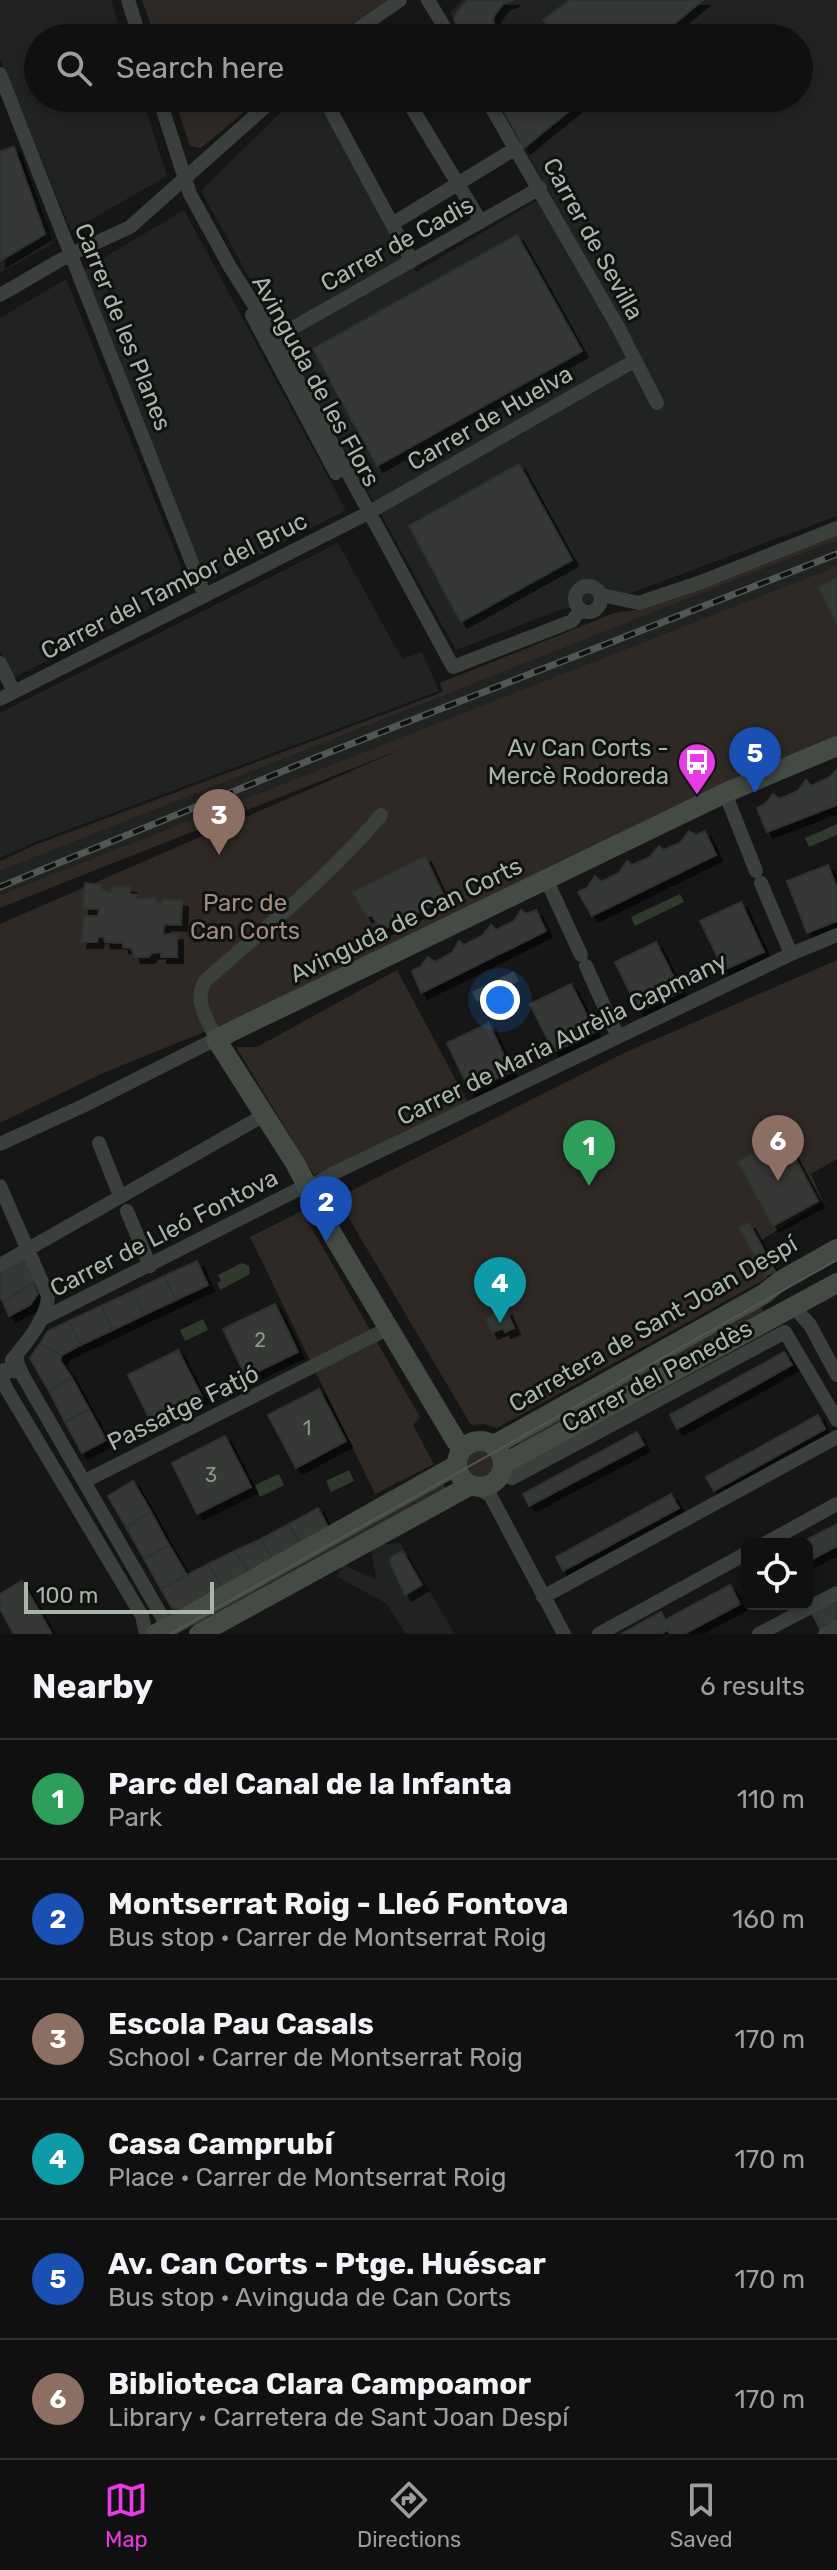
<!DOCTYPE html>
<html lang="en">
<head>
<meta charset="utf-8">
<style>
  :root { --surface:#101010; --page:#191919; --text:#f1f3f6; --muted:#9c9d9f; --line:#303030; --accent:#e83be5 }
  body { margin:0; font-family:Rubik,sans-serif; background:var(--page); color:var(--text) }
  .controls { position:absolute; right:24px; bottom:24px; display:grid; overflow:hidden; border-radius:12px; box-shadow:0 4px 12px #0003 }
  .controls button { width:72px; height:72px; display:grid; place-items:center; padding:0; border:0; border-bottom:2px solid var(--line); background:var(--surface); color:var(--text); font:40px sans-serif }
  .scale { position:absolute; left:24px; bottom:20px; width:190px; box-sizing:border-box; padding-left:8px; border:4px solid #a7b6a8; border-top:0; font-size:22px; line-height:28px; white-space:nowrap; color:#a7b6a8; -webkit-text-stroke:6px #101110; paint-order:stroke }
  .you { position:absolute; left:500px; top:1000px; width:28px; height:28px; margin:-20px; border:6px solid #fff; border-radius:50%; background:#1a73e8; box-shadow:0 0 0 12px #1a73e833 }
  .badge { display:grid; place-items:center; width:52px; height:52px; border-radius:50%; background:var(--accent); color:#fff; font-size:26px; font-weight:700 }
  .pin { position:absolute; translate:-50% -66px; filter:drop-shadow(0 2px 4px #0008) }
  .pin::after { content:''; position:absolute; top:42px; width:28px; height:24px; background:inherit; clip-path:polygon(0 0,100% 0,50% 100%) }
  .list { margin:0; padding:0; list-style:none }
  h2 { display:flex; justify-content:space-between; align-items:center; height:104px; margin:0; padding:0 32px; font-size:34px }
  h2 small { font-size:26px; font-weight:400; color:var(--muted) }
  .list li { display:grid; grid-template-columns:52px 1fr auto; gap:24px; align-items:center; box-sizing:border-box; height:120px; padding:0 32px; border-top:2px solid var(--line) }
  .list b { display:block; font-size:30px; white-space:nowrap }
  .list p { margin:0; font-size:26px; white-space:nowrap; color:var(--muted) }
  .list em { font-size:26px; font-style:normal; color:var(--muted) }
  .icon { flex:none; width:44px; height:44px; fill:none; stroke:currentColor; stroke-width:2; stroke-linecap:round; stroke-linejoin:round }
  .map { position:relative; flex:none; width:837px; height:1634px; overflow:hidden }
  .search { position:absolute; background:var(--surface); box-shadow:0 4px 12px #0003; left:24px; right:24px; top:24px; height:88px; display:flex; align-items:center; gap:20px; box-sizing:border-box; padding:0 28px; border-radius:44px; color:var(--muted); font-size:30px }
  .sheet { height:824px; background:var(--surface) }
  nav { display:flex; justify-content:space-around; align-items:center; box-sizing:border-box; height:112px; border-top:2px solid var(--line); background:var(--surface); font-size:22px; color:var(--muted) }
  nav a { display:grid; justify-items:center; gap:4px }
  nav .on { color:var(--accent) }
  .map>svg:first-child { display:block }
</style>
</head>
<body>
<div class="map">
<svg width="837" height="1634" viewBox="0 0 837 1634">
  <defs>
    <filter id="shadow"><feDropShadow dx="6" dy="6" stdDeviation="0" flood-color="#0009"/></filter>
  </defs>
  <rect width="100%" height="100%" fill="#151615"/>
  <path fill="#212322" d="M0 0H111L123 38H38V98H142L167 176 71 231 0 58Z
    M462 0H837V516L634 592 557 611 456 650 201 191 295 98H316L416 272 549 193 497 98H799V38H464L450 13Z
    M14 145 53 243 0 273V150Z
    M184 210 346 510 207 582 83 270Z
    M66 279 190 588 13 678 0 651V318Z
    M837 540V566L0 895V871Z
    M338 543 402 659 422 652 439 691 33 843 0 858V713Z
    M400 1543 455 1634H406L386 1603 337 1577 343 1565 377 1580 372 1557 373 1545Z"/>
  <path fill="#2e2925" d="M142 0H387L332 38H155Z
    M174 98H261L201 148 190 146Z
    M837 533V540L0 871V861L35 845 443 692 440 683 614 613 642 609Z
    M837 566V751L286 999 103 1073 0 1123V924L404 748 0 908V895Z
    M837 960V1159L811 1174 823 1201 760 1241 776 1273 497 1428 484 1424 471 1425 337 1198 624 1053Z
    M397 970 467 1101 464 1110 314 1175 236 1047H257Z
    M302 1211 420 1417 413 1425 434 1464 375 1494 250 1237Z
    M758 1301 765 1314 523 1451 515 1437Z
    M467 1464a14 14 0 1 1 28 0a14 14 0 1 1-28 0Z
    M440 1478 447 1491 197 1631 189 1618Z"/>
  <path fill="#2f3a2c" d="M837 824V835L809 847 805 838Z
    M680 894 684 902 635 926 631 917Z
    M514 971 519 981 477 1002 472 992Z
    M242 1263 249 1266 250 1274 220 1290 217 1283 221 1281 218 1275Z
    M203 1319 208 1330 185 1341 180 1330Z
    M349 1470 354 1481 331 1492 326 1481Z
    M279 1474 284 1485 260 1497 255 1485Z"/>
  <path fill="#353836" stroke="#2f3230" stroke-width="2" filter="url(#shadow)" d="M468 0H514L504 3 495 14 493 20 496 38H464L454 20 457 12Z
    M570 0H703L657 38H544L552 32 543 20Z
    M497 98H585L524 148Z
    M14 147 45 234 0 261V152Z
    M517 235 582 351 377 466 313 349Z
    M519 464 572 560 461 622 409 526Z
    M837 578V624L818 588Z
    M837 769V805L767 832 757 808 765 804 773 794 779 799 798 791 806 780 811 786 830 777Z
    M689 831 696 835 705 831 716 855 592 916 578 892 587 888 595 876 601 882 619 873 627 861 632 865 650 857 659 846 663 850 680 843Z
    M425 856 445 899 380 931 373 916H366L353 892Z
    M828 865 837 888V921L807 933 787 881Z
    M85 883 102 885 101 890 111 892 112 886 130 887V894L137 895V899L156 898 155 903H163V899L182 901 181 925 164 924 163 935 177 934V957H161V952L152 953 149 957H135L131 948 123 947V943L105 942 104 937H98L97 942H81L84 916H98L99 909 83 908Z
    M741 902 764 952 724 970 700 921Z
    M521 910 526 914 536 910 546 931 421 993 412 971 420 967 428 957 435 962 452 953 459 941 464 945 482 936 491 925 496 930 514 921Z
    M656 942 681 992 639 1011 615 962Z
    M571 984 595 1032 554 1052 530 1004Z
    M489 1023 511 1072 470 1091 447 1043Z
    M783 1136 818 1201 773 1226 738 1162Z
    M749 1223 775 1271 765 1276 739 1227Z
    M24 1257 35 1282 3 1302 0 1298V1272Z
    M197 1261 208 1285 176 1300 164 1276Z
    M164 1276 176 1300 144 1315 133 1291Z
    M33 1283 38 1294 30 1305 9 1316 3 1302Z
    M133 1291 144 1315 113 1330 101 1306Z
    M275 1304 298 1352 246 1377 223 1329Z
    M101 1306 113 1330 81 1345 69 1321Z
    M499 1310 500 1312 506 1310 514 1328 505 1332 503 1328 492 1333 486 1319Z
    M69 1321 81 1345 62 1355 40 1344 48 1331Z
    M40 1344 62 1355 60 1360 72 1378 49 1391 30 1358Z
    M178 1350 202 1397 151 1422 128 1375Z
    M784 1352 792 1365 677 1429 670 1415Z
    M72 1378 89 1409 65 1422 49 1391Z
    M319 1389 346 1441 296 1468 268 1415Z
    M89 1409 106 1440 82 1453 65 1422Z
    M818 1415 825 1429 714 1491 706 1477Z
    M637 1432 644 1445 529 1506 523 1494Z
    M225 1436 251 1487 197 1514 172 1463Z
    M133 1481 151 1512 126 1527 108 1496Z
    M671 1494 679 1508 563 1571 556 1557Z
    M318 1508 329 1529 300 1545 289 1524Z
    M151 1512 169 1545 144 1559 126 1527Z
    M289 1524 300 1545 273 1560 261 1539Z
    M837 1524V1546L807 1562V1544H799Z
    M261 1539 273 1560 249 1573 235 1551Z
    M169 1545 187 1575 161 1589 144 1559Z
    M235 1551 249 1573 222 1587 208 1564Z
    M402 1551 422 1585 405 1595 391 1564 390 1558Z
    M208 1564 222 1587 183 1610 172 1608 161 1589Z
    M22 1581 52 1634H14L0 1609V1594Z
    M730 1585 740 1604 684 1634H670L668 1630 661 1634H621L661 1612 665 1620Z
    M837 1597V1620L820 1629 811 1612Z"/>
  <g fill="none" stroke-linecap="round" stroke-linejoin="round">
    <path stroke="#3b403c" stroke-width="14" d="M128 0 140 38
      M428 0 451 38
      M345 38 400 0
      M0 74C67 249 138 421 205 596
      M159 98 190 194 230 267 275 338 453 667 572 621 580 610
      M324 98 412 261
      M406 98 481 222
      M486 98 618 327 657 403
      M392 224 516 148
      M0 295 69 255 130 227 275 98
      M252 315 336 473
      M275 338 540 188
      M575 599a13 13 0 1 1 26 0a13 13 0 1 1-26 0Z
      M601 595 639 603 701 582 837 528
      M0 663 14 692
      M0 699 368 513 634 361
      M725 793 756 871
      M547 881 581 955
      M761 883 791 954
      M586 966 618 1037
      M99 1143 120 1196
      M0 1144 85 1105 216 1039C208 1019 193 1002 205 981 265 928 329 877 381 815
      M0 1186 48 1296C47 1319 26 1343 12 1360
      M127 1211 150 1266
      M0 1265 266 1114
      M792 1305 810 1325 837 1375
      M40 1320 295 1191 309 1187 332 1174 791 954 837 935
      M17 1354V1362L23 1376 168 1627
      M21 1372 4 1370 3 1381 6 1388 142 1616 146 1634
      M501 1475 512 1478 785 1332 837 1420
      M85 1481 379 1333
      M475 1487 490 1495 564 1634
      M764 1544 837 1504
      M543 1597 837 1437
      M599 1634 747 1553
      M759 1634 837 1593
      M825 1634 837 1627"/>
    <path stroke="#444b45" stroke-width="20" d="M457 1464a23 23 0 1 1 46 0a23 23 0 1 1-46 0Z
      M494 1445 764 1294 780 1281 837 1249
      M463 1448 456 1441 334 1237 295 1163 216 1039 725 793 837 746
      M503 1464 837 1283
      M156 1634 457 1465
      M199 1634 471 1485"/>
    <path stroke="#515852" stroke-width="2" d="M170 1634 837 1260"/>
    <g stroke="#515852" stroke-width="7">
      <path id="rail" d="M0 887 320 756 837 554"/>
    </g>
    <use href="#rail" stroke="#101110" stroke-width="4" stroke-dasharray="12" stroke-linecap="butt"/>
  </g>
  <defs>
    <g id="bus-pin" transform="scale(2)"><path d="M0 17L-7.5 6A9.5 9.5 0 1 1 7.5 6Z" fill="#e83be5" stroke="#101110"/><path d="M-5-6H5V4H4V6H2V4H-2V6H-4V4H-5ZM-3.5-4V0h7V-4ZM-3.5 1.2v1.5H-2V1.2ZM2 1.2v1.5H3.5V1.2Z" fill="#fff"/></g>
  </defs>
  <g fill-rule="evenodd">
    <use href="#bus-pin" x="697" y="762"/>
  </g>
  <g text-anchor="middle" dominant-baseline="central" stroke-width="6" stroke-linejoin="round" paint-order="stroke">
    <g font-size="20" fill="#8a968c">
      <text x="260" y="1340">2</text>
      <text x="307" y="1428">1</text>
      <text x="211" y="1475">3</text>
    </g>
    <g font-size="24" fill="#a7b6a8" stroke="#101110">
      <text transform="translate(593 239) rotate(61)">Carrer de Sevilla</text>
      <text transform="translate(397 244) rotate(-29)">Carrer de Cadis</text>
      <text transform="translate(123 327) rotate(68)">Carrer de les Planes</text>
      <text transform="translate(316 381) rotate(61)">Avinguda de les Flors</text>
      <text transform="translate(490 418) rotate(-30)">Carrer de Huelva</text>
      <text transform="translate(174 586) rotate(-27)">Carrer del Tambor del Bruc</text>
      <text transform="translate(406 920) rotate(-26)">Avinguda de Can Corts</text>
      <text transform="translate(562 1039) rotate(-26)">Carrer de Maria Aurèlia Capmany</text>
      <text transform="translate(164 1233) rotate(-27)">Carrer de Lleó Fontova</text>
      <text transform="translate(653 1324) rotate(-30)">Carretera de Sant Joan Despí</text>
      <text transform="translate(657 1376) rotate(-28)">Carrer del Penedès</text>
      <text transform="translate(183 1408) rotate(-26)">Passatge Fatjó</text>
    </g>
    <g font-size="24" fill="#a7b6a8" stroke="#101110" text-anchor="end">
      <text x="669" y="748">Av Can Corts -<tspan x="669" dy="28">Mercè Rodoreda</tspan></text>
    </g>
    <g font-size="24" fill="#a08d7f" stroke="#101110">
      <text x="245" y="903">Parc de<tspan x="245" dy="28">Can Corts</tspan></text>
    </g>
  </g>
</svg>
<div class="controls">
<button><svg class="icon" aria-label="locate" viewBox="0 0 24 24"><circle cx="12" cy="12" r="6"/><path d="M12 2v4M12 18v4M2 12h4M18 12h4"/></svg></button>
</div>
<div class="scale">100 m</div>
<div class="you"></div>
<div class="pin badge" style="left:589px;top:1186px;background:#2e9e5b">1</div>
<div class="pin badge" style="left:326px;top:1242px;background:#1a4fb4">2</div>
<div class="pin badge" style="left:219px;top:855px;background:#8d6e63">3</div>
<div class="pin badge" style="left:500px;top:1323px;background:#0f9aa8">4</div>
<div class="pin badge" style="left:755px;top:793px;background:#1a4fb4">5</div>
<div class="pin badge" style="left:778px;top:1181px;background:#8d6e63">6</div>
<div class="search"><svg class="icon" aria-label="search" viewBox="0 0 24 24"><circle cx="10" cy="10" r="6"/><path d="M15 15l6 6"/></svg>Search here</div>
</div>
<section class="sheet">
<h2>Nearby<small>6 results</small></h2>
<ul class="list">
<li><span class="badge" style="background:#2e9e5b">1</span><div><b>Parc del Canal de la Infanta</b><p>Park</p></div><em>110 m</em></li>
<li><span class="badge" style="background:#1a4fb4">2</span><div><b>Montserrat Roig - Lleó Fontova</b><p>Bus stop · Carrer de Montserrat Roig</p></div><em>160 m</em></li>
<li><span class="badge" style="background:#8d6e63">3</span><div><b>Escola Pau Casals</b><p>School · Carrer de Montserrat Roig</p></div><em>170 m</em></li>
<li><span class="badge" style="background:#0f9aa8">4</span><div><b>Casa Camprubí</b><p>Place · Carrer de Montserrat Roig</p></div><em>170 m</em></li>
<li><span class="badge" style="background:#1a4fb4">5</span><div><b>Av. Can Corts - Ptge. Huéscar</b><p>Bus stop · Avinguda de Can Corts</p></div><em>170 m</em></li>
<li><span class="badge" style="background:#8d6e63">6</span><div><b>Biblioteca Clara Campoamor</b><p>Library · Carretera de Sant Joan Despí</p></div><em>170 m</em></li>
</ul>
</section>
<nav>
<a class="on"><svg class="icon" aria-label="map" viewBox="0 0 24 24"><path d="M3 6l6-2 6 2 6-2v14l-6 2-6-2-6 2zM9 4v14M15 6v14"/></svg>Map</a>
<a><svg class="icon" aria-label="directions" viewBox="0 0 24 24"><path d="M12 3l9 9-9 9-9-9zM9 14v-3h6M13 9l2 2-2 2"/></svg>Directions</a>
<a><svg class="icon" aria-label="saved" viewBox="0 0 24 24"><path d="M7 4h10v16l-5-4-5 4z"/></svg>Saved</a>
</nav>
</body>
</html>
